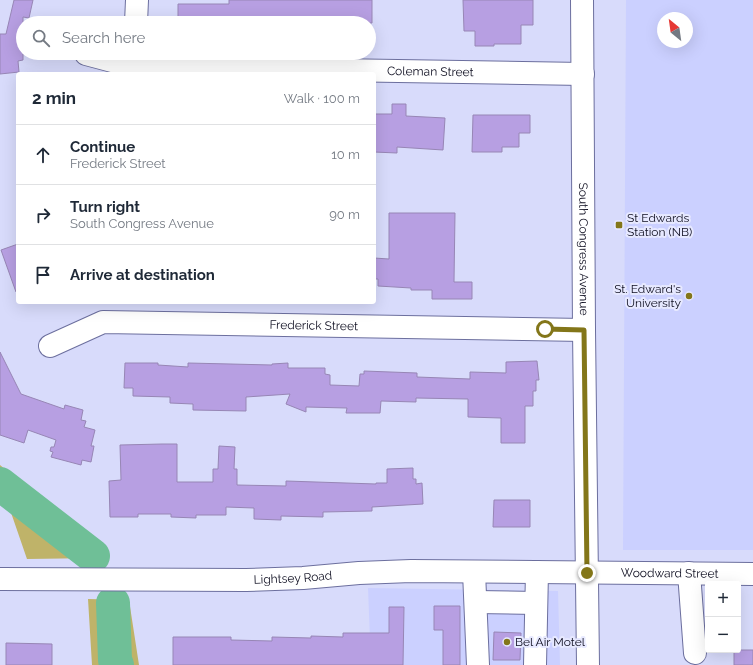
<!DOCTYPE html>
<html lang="en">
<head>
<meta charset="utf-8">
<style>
  :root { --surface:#fff; --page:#f2f2f3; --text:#1f2937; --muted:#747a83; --line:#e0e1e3 }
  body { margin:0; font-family:Raleway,sans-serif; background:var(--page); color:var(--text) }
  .controls { position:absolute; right:12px; bottom:12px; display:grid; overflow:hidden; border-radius:4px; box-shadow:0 4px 16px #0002 }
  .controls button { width:36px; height:36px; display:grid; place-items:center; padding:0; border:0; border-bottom:1px solid var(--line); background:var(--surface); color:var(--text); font:20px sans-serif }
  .compass { position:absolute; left:657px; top:12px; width:36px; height:36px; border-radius:50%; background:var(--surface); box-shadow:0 4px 16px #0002; rotate:331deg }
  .stop { position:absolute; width:12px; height:12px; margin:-9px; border:3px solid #837619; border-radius:50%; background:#fff }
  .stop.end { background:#837619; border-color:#fff; box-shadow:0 1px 4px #0008 }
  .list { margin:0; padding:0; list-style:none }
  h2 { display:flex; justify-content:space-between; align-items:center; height:52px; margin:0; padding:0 16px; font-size:17px }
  h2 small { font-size:13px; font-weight:400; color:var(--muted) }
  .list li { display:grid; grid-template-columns:26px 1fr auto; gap:12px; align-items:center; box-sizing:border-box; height:60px; padding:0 16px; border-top:1px solid var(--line) }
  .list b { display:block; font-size:15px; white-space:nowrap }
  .list p { margin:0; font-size:13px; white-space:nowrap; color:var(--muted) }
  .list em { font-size:13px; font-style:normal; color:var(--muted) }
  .icon { flex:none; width:22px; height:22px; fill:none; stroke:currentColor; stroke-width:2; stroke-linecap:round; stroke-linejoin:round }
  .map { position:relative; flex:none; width:753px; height:665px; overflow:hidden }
  .search { position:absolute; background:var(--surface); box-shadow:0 4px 16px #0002; left:16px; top:16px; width:360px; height:44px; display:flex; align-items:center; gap:10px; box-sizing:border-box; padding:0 14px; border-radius:22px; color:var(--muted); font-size:15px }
  .panel { position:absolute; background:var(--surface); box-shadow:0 4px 16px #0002; left:16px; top:72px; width:360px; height:232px; border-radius:4px }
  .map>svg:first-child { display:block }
</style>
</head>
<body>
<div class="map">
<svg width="753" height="665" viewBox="0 0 753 665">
  <rect width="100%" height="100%" fill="#d8dbfb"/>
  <path fill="#cbd0ff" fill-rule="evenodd" d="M626 0H753V550H623ZM663 18H687V42H663Z
    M368 588 558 591 560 665H371Z"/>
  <path fill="#bfb369" d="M0 465 84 534 98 558 27 559 7 501 0 496Z
    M88 599 129 600 139 665H92Z"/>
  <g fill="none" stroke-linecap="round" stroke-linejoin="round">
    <path stroke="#6fbf97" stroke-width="34" d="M0 484 93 556
      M113 603 115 660 117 665"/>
  </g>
  <path fill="#b79fe2" stroke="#9786b5" d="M14 0H33L29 18 23 17V60L18 61 19 72 0 74V34H6Z
    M229 0H372V23H283V21L244 22V23H178V4H229Z
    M463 0H533V25H521V44H494V46H475V31H464Z
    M392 104H406V116L445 118 443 150 397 147V153L374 152V114H392Z
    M473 115H530V133H519V147H502V152H472Z
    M389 213H455L454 282H472V299H432V290H411V288L378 286V279H374V258L389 259Z
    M18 244V292H16L1 250Z
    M0 352 21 394 64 409 65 405 83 410 81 420 86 421 84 427 95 430 91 446H94L91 462 82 460 81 465 51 457 53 452 50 451 51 447H54L56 440 28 430 24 443 0 435Z
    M537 361 539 380H536V391H533V406H525V443H501V418L468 417V399L416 398V402L381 401 380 413H346L347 408 306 407V412L286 404 290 394 246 397V411L193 410V404L170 403V397L133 396V388H124L125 363H158V365L188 367V363L272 365V364L288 363V368H325V374L330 375V385L359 386 360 374H364V371L417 373V377L470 379V372L506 373V362Z
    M162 444H177V482H213V469H218L219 446 235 447 234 469H237V485L286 486V481L376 484V483H387V469L413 468V479H416V484L422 483 423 504 372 507V511L323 512V517L281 516V520L254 519V508L226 507V515H196V518L171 517V514H138V517H110L109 481 121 480 120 445Z
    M494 500H530V527H493Z
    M434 606H460V665H443V630H434Z
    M389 607H404L403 665H173V637H231V640L272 641V637L311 638V636L343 637V633H389Z
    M494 632 521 633 520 660H493Z
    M6 643 52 644V665H6Z
    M734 650H753V665H734Z"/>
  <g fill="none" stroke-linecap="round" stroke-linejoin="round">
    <g stroke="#6c6f9e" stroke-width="24">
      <g id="minor">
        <path d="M136 23 137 0"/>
        <path id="s1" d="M86 54 135 67 583 74"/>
        <path id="s2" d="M50 346 103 322 584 330"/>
        <path d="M474 572 478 665"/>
        <path d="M689 573 695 653"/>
        <path id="s3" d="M0 579 246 580 303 578 359 573 411 571 753 574"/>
        <path d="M476 602 536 603"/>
        <path d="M535 665 537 572"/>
      </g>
    </g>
    <g stroke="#6c6f9e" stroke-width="24">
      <g id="major">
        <path id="s4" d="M582 0 584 330 588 665"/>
      </g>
    </g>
    <use href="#minor" stroke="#fff" stroke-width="22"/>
    <use href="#major" stroke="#fff" stroke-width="22"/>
  </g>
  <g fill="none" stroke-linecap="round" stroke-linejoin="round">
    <path stroke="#837619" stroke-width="5" d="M545 329 584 330 587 573"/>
  </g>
  <g fill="#837619" stroke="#e7e9ff" stroke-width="1.5">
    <rect x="615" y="221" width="8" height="8" rx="2"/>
    <circle cx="689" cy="296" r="4"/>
    <circle cx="507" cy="642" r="4"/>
  </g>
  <g text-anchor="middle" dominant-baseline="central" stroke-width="4" stroke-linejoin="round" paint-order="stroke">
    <g font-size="12" fill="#0e0e20" stroke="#e7e9ff">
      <text stroke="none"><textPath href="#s1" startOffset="346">Coleman Street</textPath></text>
      <text stroke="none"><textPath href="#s4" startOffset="249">South Congress Avenue</textPath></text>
      <text stroke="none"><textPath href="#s2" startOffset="269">Frederick Street</textPath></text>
      <text stroke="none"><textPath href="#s3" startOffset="670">Woodward Street</textPath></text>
      <text stroke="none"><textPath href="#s3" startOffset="293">Lightsey Road</textPath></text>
    </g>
    <g font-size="12" fill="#0e0e20" stroke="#e7e9ff" text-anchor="start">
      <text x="627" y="218">St Edwards<tspan x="627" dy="14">Station (NB)</tspan></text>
      <text x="681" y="289" text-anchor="end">St. Edward's<tspan x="681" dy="14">University</tspan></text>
      <text x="515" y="642">Bel Air Motel</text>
    </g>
  </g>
</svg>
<div class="controls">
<button>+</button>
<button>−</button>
</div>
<svg class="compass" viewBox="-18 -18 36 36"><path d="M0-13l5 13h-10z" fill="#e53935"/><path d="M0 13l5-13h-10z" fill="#747a83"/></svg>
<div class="stop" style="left:545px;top:329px"></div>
<div class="stop end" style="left:587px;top:573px"></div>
<div class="search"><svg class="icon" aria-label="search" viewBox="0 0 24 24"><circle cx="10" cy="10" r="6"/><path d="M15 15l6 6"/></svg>Search here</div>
<section class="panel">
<h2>2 min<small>Walk · 100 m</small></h2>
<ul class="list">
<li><svg class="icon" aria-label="ahead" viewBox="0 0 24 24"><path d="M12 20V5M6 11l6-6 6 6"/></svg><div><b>Continue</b><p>Frederick Street</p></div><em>10 m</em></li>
<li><svg class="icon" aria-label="right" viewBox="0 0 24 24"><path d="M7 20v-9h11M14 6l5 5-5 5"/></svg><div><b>Turn right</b><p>South Congress Avenue</p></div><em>90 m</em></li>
<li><svg class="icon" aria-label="arrive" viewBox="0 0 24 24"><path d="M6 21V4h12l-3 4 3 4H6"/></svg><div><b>Arrive at destination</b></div></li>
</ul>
</section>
</div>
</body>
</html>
